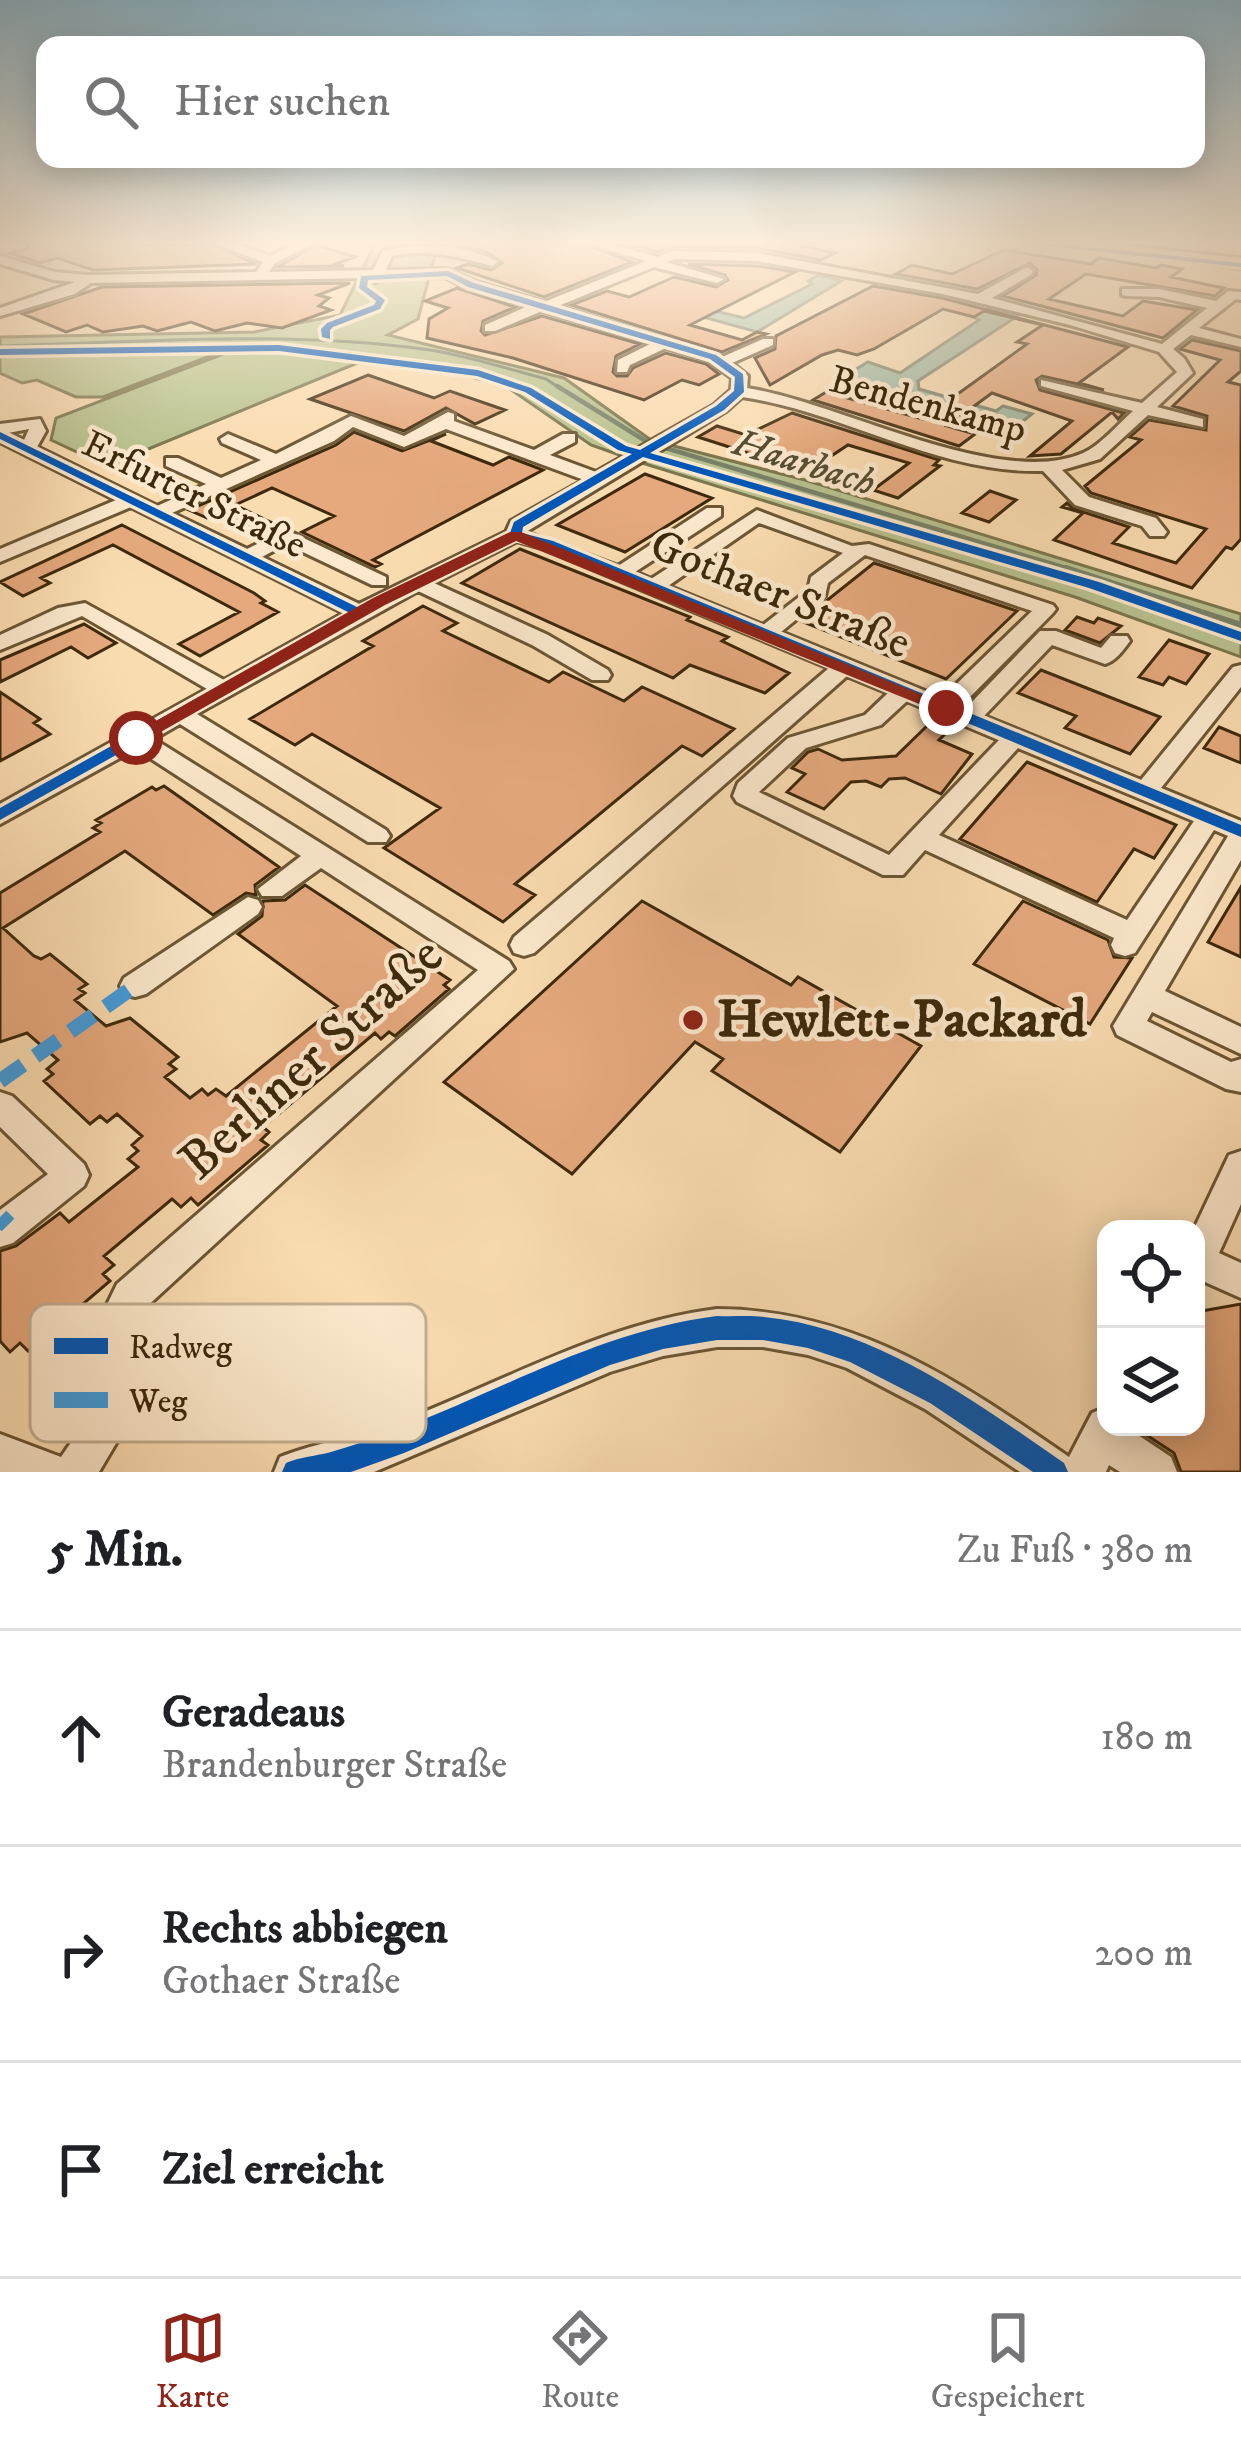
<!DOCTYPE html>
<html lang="de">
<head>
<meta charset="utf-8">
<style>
  :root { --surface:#fff; --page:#f6f6f6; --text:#202124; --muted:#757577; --line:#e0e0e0; --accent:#8f2418 }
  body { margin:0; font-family:"IM FELL DW Pica",serif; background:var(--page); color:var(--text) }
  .controls { position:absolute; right:36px; bottom:36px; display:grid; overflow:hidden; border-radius:24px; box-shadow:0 6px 30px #0003 }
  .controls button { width:108px; height:108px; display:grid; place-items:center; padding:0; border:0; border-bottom:3px solid var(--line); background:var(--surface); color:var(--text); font:60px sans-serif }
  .stop { position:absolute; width:36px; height:36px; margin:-27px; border:9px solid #8f2418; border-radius:50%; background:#fff }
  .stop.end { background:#8f2418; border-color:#fff; box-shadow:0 3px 12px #0008 }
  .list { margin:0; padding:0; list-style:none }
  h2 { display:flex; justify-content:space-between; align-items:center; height:156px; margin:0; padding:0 48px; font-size:51px }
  h2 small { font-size:39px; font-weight:400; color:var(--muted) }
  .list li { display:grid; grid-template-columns:78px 1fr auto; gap:36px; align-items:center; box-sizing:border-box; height:216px; padding:0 48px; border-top:3px solid var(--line) }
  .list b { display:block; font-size:45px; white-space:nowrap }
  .list p { margin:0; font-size:39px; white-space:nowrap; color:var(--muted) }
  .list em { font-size:39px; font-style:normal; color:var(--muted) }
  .icon { flex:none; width:66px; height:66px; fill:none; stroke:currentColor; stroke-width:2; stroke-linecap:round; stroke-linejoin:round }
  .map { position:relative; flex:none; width:1241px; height:1472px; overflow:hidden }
  .search { position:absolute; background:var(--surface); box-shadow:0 6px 30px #0003; left:36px; right:36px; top:36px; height:132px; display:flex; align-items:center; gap:30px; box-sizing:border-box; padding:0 42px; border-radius:24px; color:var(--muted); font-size:45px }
  .sheet { height:804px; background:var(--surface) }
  nav { display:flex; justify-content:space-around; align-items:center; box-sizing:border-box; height:168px; border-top:3px solid var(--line); background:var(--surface); font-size:33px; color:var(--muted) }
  nav a { display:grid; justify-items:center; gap:6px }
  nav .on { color:var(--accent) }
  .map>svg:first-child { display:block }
</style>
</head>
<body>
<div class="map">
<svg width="1241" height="1472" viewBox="0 0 1241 1472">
  <rect width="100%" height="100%" fill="#fadcb1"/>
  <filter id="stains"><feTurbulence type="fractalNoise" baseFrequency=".00167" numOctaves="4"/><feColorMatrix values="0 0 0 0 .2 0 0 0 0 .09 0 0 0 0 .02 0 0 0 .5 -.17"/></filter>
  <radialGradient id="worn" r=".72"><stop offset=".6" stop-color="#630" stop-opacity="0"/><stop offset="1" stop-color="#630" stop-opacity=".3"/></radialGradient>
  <path fill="#b9c28f" stroke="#7b764d" stroke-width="3" d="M375 244H438L418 319 388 335 564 378 651 440 805 480 1241 614V657L1075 597 639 462 591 445 504 385 442 370 362 361 107 466 51 440 56 418 226 353 231 348 103 397H76L37 380 22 383 0 373V337L254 332 340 315Z"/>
  <path fill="#9fbca6" stroke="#788168" stroke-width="3" d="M819 275 841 281 757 332 660 305 678 302 744 318 812 284 808 281Z
    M988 308 1019 315 918 381 919 389 996 411 1003 406 1032 414 1022 422 995 423 843 377 868 362 900 373 979 320 973 317Z"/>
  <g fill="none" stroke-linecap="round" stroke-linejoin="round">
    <path stroke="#788168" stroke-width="3" d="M0 346C142 342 289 330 430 350 469 356 508 369 546 379L561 389"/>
    <path stroke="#788168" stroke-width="4.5" d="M557 386 649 443 1076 571"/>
    <path stroke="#788168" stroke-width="6" d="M1066 568 1241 625"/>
  </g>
  <path fill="#e6a97e" stroke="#3d290b" stroke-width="3" d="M26 244H212L256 264 93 270 58 258 40 263 10 253 29 248Z
    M460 244H585L632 262 544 297 457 268 468 264 491 270 502 263 487 252Z
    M629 244H796L835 253 821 260 757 248 673 247 657 252Z
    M316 245 355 257 336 264 344 266 278 267Z
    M1004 250 1091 264 1099 258 1156 268 1161 265 1182 269 1171 277 1224 288 1215 296 1086 274 1049 299 1123 316 1143 301 1197 310 1163 338 1003 296 1036 275 1037 270 1030 263 977 289 896 274 912 265 952 274Z
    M688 264 757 266 795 272 690 325 742 340 757 332 766 334 722 352 571 305 607 291 629 297 674 277 716 287 728 280 725 275Z
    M350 283 318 295 329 298 319 306 331 310 282 328 247 323 215 331 191 322 157 331 143 326 103 332 87 325 66 332 23 314 102 287Z
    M873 286 942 298 1128 347 1079 383 1104 390 1042 376 1036 380 1040 390 1124 413 1118 419 1112 412 1061 454 1030 456 1072 421 992 393 947 426 975 434 959 446 813 400 826 392 923 419 1027 344 1017 342 1043 325 984 311 974 317 943 309 874 349 857 355 838 350 822 355 770 385 755 358 775 349 776 336Z
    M457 288 515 307 483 321 481 331 485 335 542 316 640 344 616 356 613 372 617 376H627L633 368 666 353 706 364 719 374 699 385 682 380 644 400 513 358 427 338 429 319 448 308 425 301Z
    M1192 340 1241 351V371L1228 382 1241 385V539L1232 549 1226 547 1192 588 1054 540 1083 513 1062 507 1067 503 1074 509 1129 527 1113 543 1176 563 1206 529 1091 493 1085 486 1141 440 1130 437 1149 420 1206 430 1207 416 1173 406 1220 360 1180 349Z
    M368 375 434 398 450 391 505 410 475 424 446 408 404 431 310 399Z
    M792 413 939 460 934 465 940 466 898 498 873 490 909 463 848 445 807 472 698 437 717 426 746 435Z
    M354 432 402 451 446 434 431 441 493 465 509 457 543 470 373 560 381 564 375 567 302 532 334 516 272 488 235 505 285 529 262 537 215 515 207 518 189 510 336 445Z
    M645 474 712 498 625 552 557 525Z
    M990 491 1016 500 989 522 962 513Z
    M122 525 254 593 265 601 261 603 278 612 200 656 179 644 239 612 113 545 41 578 50 583 23 596 0 582Z
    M520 549 690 617 687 620 728 637 722 641 789 673 765 693 690 665 673 678 462 583Z
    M874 563 1017 611 946 679 801 621Z
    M423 606 457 623 443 631 549 682 563 672 624 701 642 687 734 729 702 756 682 746 515 884 535 895 503 922 384 848 440 808 312 734 295 745 250 719 373 646 363 641Z
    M1077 617 1094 623 1098 618 1121 626 1100 643 1065 630Z
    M84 624 116 643 88 658 71 647 0 682V660Z
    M1169 640 1209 654 1186 684 1169 677 1163 685 1139 677Z
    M1041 670 1160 717 1130 754 1065 728 1076 716 1018 693Z
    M0 692 40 719 34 723 50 734 0 761Z
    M928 725 946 733 939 740 972 754 941 794 905 778 889 779 881 787 866 781 851 782 824 809 787 792 805 774 792 768 808 752 818 749 842 760 896 756Z
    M1219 727 1241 736V763L1204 748Z
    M1027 762 1098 792 1176 825 1154 858 1134 849 1097 902 960 839Z
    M164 786 279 867 255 885 256 895 246 893 213 915 125 851 3 928 34 956 41 959 50 954 87 984 79 989 85 993 75 1000 106 1026 130 1018 178 1057 169 1064 176 1069 165 1077 190 1098 202 1089 208 1095 216 1089 226 1096 337 1006 238 934 262 916 263 901 285 900 305 885 450 980 444 985 449 989 395 1036 389 1032 381 1039 375 1033 263 1127 269 1132 261 1140 268 1145 198 1205 191 1198 181 1207 172 1199 104 1256 114 1265 103 1274 110 1281 28 1351 20 1343 10 1352 0 1341V1251L16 1246 60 1213 69 1222 138 1167 128 1159 138 1151 132 1145 142 1136 117 1114 107 1122 100 1116 90 1124 44 1081 53 1074 47 1069 58 1060 27 1033 0 1042V893L100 832 93 828 101 823 96 820 152 787 156 790Z
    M1241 887V957L1208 942Z
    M642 901 791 985 798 977 921 1046 840 1152 712 1071 723 1059 695 1042 572 1174 444 1082Z
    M1023 901 1108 940 1114 957 1132 958 1090 1024 974 964Z
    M1241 1304V1472H1181L1174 1453 1134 1427H1196V1312Z"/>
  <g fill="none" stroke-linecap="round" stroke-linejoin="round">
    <g stroke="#6c5634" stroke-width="6">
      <path id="minor" d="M216 244H236L270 256 295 244H312L275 263 269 272 373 270 383 251C419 242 465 244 498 262L492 266C459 257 426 248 392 256L386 270 448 269 476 282 544 302 646 261 589 244H611L657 257 673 251 757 253 978 294 1027 267 1033 271 1032 274 992 298 1162 344 1207 308 1159 297 1127 296 1122 295V289H1159L1216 301 1228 291 1241 292V300L1236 299 1199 328 1241 339V347L1191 335 1173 349 1184 358 1193 373 1157 407 1203 419V427L1148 415 1100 459 1062 470 1089 497 1156 518 1167 532 1164 536H1150L1142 526 1075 505 1043 471C938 474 844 412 742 397L726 411 526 532 618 566 707 508H721V516L635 572 651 579 757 510 852 546 869 544 1053 605 1056 609 1053 613 961 706 966 708 1040 631H1056L1101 648 1111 636H1127L1130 641C1123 650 1116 661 1105 664L1052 645 984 716 1141 780 1233 667 1241 665V687L1161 788 1241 821V860L1165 991 1241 1027V1054L1152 1012 1147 1021 1231 1062 1241 1059V1092L1226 1089 1117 1035 1113 1026 1228 836 1214 830 1135 953 1125 956 1115 953 1111 945 1114 938 925 850 903 875H883L737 802 733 796 738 783 788 738 865 715 888 693 847 676 534 953 524 956 514 953 510 945 514 937 829 668 542 548 517 541 434 583 548 635 608 670 611 675 608 680H592L532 645 418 591 197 714 386 830 390 836 386 842H368L180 724 154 739 509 961 514 969 143 1310 123 1352 125 1428 99 1472H0V1434L61 1457 85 1422V1350L117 1284 478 970 321 868 282 896H262L258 889 301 856 136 749 0 824V804L207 689 82 616 0 650V635L58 608 85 603 224 680 344 613 131 507 0 562V549L116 500 0 442V424L40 419 46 431 37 447 157 506 206 484 166 466V458H178L221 478 261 460 222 443 220 439 228 434 276 454 351 416 404 436 448 412 454 414V421L534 450 563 434H575V442L550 455 596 472 714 405 731 390 732 378 708 360 666 348 630 365 627 372H617L618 360 652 343 542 311 495 331H485V325L528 306 466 288 446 277 383 278 376 282 370 278 91 283 75 294 0 316V308L75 282 54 280 0 264V256L55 272 88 275 256 272 263 262ZM675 259 757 261 943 294 1070 325 1159 352 1177 372 1142 403 1041 380V386L1133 411C1118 424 1101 445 1083 453 1000 490 836 401 747 388L748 376 732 363 773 345V339H763L722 357 558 306 654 267 717 283 724 279 666 262ZM353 427 404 447 446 429 584 480 511 521 506 532 359 604 262 557 286 544 372 585H386V577L293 533H279L247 549 172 513 334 441ZM29 429 24 440 8 433ZM759 523 843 553 811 577 808 590 763 625 668 586ZM865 555 1032 611 942 698 781 632 825 596 828 583ZM907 701 999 740 889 855 759 792 806 748 881 725ZM1018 748 1194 821 1127 920 939 835Z
        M248 897 258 900 262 907 258 914 146 994 135 997 124 994 120 986 124 978Z
        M0 1092 12 1096 84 1164 89 1175 84 1186 13 1243 0 1247V1210L48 1174 0 1127Z
        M1241 1151V1204L1219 1253 1241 1263V1298L1196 1278 1194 1229 1229 1155Z
        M717 1309C856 1310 959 1381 1069 1457L1092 1413 1106 1407V1427H1126L1171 1457 1177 1472H1120L1109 1465 1106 1472H1020L925 1409 847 1368 808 1355 763 1347H717L663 1356 610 1372 374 1472H274L280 1457C320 1441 364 1436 404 1420 508 1380 605 1323 717 1309Z"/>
    </g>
    <g stroke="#3d290b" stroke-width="6">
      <path id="major" d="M1056 244H1110L1241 258V268Z"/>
    </g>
    <use href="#minor" fill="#fce8cc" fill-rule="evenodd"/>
    <use href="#major" fill="#fadcb1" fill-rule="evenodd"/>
    <path stroke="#3f9cde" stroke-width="15" stroke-dasharray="28 15" stroke-linecap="butt" d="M0 1081 135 986"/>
    <path stroke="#3f9cde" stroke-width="18" stroke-dasharray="36 18" stroke-linecap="butt" d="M0 1217 8 1225"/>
    <g stroke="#fce8cc" stroke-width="7">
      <path id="cycleway" d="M1029 244H1060L1241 263V267Z
        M448 271 474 283 716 355 743 374 744 392 724 410 650 453 1099 582 1241 632V641L1089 588 643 457 523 527 522 533 553 541 1241 825V837L545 547 516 539 384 605 0 820V808L350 613 0 439V432L359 608 510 533 514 522 632 454 618 450 525 392 477 376 279 351 0 355V349L279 345 478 370 531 388 626 446 640 450 716 406 734 391 735 377 710 359 468 287 447 276 368 280 367 287 385 300 380 309 333 327 330 330V339L322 337 321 329 327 323 374 305 376 301 359 288 361 276Z
        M717 1316C732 1317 749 1315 764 1317 876 1328 974 1401 1064 1463L1068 1472H1033L930 1403 850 1362 808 1348 763 1340H717L663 1349 610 1365 404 1453 351 1472H282L286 1463C300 1457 316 1456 331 1452 355 1445 379 1437 402 1428 506 1388 604 1330 717 1316Z"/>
    </g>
    <use href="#cycleway" fill="#0057b8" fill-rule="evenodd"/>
  </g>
  <linearGradient id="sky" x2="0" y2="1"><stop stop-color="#8bb7ce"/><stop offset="0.54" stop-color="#fdefdc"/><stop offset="1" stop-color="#fdefdc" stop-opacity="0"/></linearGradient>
  <rect width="1241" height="450" fill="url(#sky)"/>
  <path fill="#8f2418" d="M510 532H521L955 708 939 712 516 541 385 605 143 742 126 738 373 598Z"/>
  <circle fill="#8f2418" stroke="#fce8cc" stroke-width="4.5" cx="693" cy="1020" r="12"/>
  <g text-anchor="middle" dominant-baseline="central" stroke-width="9" stroke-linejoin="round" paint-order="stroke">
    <g font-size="39" fill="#3d290b" stroke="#fce8cc">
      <text transform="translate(928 405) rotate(15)">Bendenkamp</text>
      <text transform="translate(194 495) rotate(26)">Erfurter Straße</text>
    </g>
    <g font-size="39" font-style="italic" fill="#564e32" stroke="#fce8cc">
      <text transform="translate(804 463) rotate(17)">Haarbach</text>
    </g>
    <g font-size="45" fill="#3d290b" stroke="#fce8cc">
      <text transform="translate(780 595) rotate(22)">Gothaer Straße</text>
    </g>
    <g font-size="54" font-weight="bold" fill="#3d290b" stroke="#fce8cc" text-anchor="start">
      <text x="717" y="1020">Hewlett-Packard</text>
    </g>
    <g font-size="54" fill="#3d290b" stroke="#fce8cc">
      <text transform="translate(312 1059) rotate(-42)">Berliner Straße</text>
    </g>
  </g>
  <rect x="30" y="1304" width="396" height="138" rx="18" fill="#fce8cc" stroke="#c3af92" stroke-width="3"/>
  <rect x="54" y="1338" width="54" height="16" fill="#0057b8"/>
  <rect x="54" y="1392" width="54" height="16" fill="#3f9cde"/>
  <g font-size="33" fill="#3d290b">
    <text x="129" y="1358">Radweg</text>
    <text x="129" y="1412">Weg</text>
  </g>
  <rect width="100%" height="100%" filter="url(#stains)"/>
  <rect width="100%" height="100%" fill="url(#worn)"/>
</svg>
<div class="controls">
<button><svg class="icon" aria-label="locate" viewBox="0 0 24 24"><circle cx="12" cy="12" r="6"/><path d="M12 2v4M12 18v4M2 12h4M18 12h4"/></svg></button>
<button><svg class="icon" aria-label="layers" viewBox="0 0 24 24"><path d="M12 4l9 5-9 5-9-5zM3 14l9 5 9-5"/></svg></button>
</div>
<div class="stop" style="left:136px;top:738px"></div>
<div class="stop end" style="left:946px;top:708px"></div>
<div class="search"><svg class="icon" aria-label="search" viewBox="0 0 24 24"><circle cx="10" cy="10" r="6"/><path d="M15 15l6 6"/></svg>Hier suchen</div>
</div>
<section class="sheet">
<h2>5 Min.<small>Zu Fuß · 380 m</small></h2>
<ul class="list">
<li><svg class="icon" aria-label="ahead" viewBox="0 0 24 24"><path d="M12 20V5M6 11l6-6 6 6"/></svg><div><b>Geradeaus</b><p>Brandenburger Straße</p></div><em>180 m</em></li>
<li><svg class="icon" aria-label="right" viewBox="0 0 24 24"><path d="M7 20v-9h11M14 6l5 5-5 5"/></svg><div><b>Rechts abbiegen</b><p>Gothaer Straße</p></div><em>200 m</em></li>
<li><svg class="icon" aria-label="arrive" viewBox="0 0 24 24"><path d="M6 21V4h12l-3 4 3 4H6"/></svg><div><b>Ziel erreicht</b></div></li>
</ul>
</section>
<nav>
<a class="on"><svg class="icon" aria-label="map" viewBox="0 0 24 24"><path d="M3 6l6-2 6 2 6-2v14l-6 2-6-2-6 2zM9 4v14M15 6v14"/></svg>Karte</a>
<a><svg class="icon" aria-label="directions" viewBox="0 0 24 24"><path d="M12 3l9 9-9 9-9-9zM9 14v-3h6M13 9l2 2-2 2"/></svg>Route</a>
<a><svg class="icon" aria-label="saved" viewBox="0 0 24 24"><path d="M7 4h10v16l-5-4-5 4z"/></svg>Gespeichert</a>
</nav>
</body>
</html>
